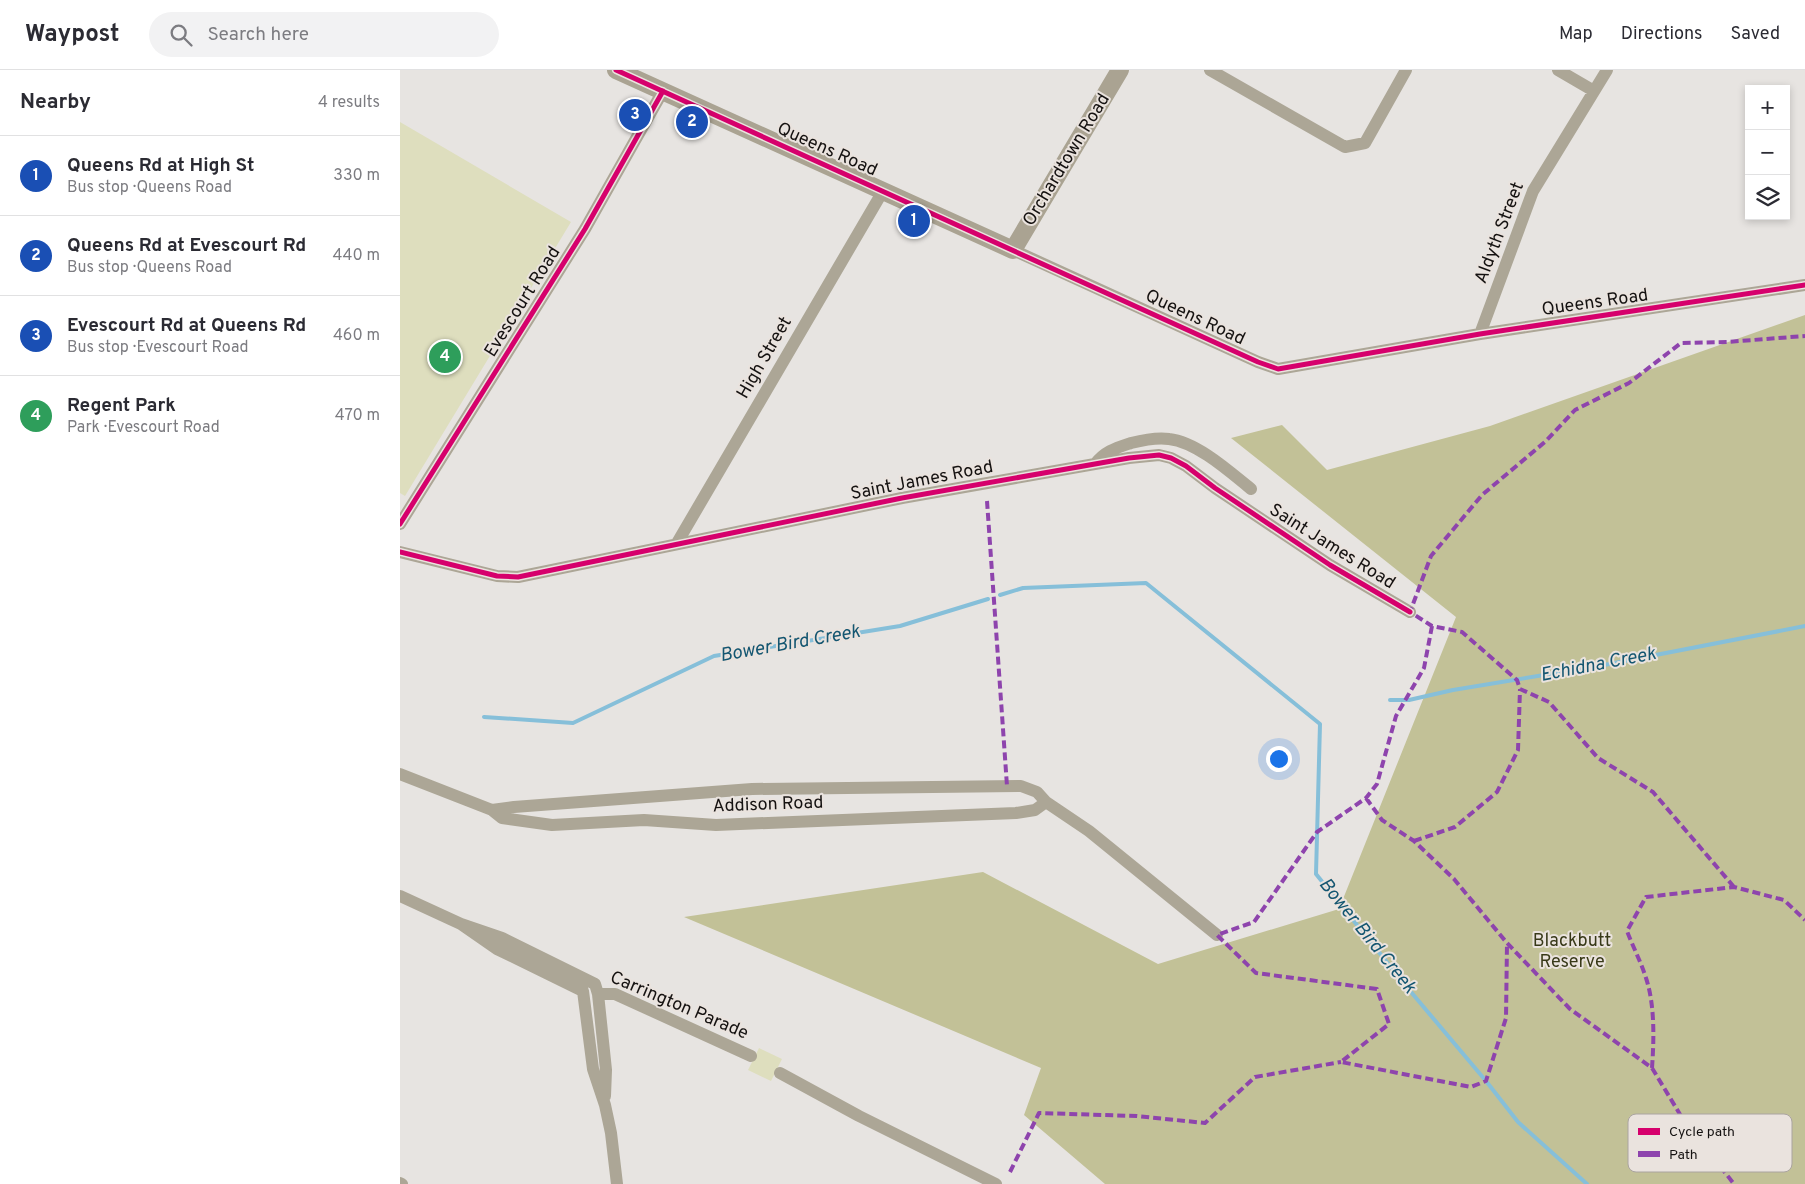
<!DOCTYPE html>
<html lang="en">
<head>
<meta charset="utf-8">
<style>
  :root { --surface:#fff; --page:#f2f2f3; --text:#2b2b33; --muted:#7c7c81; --line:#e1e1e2; --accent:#5e5c5a }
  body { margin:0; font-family:Overpass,sans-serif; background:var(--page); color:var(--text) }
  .controls { position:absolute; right:15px; top:15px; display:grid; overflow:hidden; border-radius:0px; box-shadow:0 2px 8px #0003 }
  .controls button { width:45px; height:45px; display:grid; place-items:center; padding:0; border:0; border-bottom:1px solid var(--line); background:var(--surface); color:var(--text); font:25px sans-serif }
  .you { position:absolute; left:878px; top:688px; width:18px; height:18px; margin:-12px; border:4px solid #fff; border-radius:50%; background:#1a73e8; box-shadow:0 0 0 8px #1a73e833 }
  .badge { display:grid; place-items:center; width:32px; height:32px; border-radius:50%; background:var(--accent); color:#fff; font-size:16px; font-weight:700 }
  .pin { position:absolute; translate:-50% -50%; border:2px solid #fff; box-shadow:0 1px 5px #0006 }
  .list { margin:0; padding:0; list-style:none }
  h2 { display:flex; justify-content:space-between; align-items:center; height:65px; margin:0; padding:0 20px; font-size:21px }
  h2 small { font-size:16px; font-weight:400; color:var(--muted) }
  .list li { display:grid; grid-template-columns:32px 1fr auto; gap:15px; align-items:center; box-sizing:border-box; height:80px; padding:0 20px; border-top:1px solid var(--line) }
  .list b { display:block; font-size:19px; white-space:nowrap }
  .list p { margin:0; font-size:16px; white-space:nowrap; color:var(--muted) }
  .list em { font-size:16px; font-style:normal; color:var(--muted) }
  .icon { flex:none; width:28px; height:28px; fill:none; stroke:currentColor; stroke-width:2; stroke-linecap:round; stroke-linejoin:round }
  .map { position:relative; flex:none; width:1405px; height:1114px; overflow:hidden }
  header { display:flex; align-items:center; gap:30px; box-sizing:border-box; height:70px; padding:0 25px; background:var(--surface); border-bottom:1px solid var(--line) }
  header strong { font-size:24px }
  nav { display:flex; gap:28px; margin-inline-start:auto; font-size:18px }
  .search { width:350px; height:45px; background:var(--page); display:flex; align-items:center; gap:12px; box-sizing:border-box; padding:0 18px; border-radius:28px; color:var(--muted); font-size:19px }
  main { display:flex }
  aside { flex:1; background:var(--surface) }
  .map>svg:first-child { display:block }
</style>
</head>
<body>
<header>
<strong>Waypost</strong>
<div class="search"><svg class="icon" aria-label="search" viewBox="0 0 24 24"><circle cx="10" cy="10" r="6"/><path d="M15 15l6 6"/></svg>Search here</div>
<nav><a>Map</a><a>Directions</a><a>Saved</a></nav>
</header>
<main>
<aside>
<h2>Nearby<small>4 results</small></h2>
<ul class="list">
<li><span class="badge" style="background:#1a4fb4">1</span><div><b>Queens Rd at High St</b><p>Bus stop · Queens Road</p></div><em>330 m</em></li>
<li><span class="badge" style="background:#1a4fb4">2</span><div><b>Queens Rd at Evescourt Rd</b><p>Bus stop · Queens Road</p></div><em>440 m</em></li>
<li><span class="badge" style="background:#1a4fb4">3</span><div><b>Evescourt Rd at Queens Rd</b><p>Bus stop · Evescourt Road</p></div><em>460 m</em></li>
<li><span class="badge" style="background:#2e9e5b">4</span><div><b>Regent Park</b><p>Park · Evescourt Road</p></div><em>470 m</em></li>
</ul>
</aside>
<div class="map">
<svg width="1405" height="1114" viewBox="0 0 1405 1114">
  <rect width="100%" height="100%" fill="#e7e4e1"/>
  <path fill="#dedebe" d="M0 52 171 152 5 426 0 423Z
    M359 978 382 989 371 1011 348 1000Z"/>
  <path fill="#c2c197" d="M1405 245V1114H705L624 1045 641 998 284 847 583 802 758 894 939 839 1056 547 831 368 882 355 927 400 1090 356Z"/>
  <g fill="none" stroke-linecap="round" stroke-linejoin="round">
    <path stroke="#86bfd9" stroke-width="4" d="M600 525 623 518 746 513 920 654 916 804 1011 922 1086 1011 1118 1052 1187 1114
      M990 630H1009L1053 620 1199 596 1405 556
      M84 647 173 653 314 586 500 556 588 529"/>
    <path stroke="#aca696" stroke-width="12" d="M810 0 945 77 965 73 1006 0
      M1158 0 1194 21
      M613 180 858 292 878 299 1080 264 1405 215
      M1080 264 1133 121 1207 0
      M695 394C705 381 716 378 731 373 743 370 756 367 769 369 797 372 830 402 851 419
      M0 454 185 159 263 21
      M277 473 483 121
      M0 482 97 506 118 507 502 428 729 388 759 385 771 388 786 396 815 418 930 495 1010 542
      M0 704 92 740 102 748 152 755 244 750 316 755 616 743 635 740 646 732
      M92 740 114 737 352 719 621 716 637 722 646 732 689 761 817 865
      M0 826 61 854 102 868 195 914 198 924 206 1000 205 1026
      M61 854 97 879 183 921 193 999 205 1035 211 1063 217 1114
      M198 924H215L351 986
      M380 1003 459 1046 596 1114
      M0 1113 2 1114"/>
    <path stroke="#aaa392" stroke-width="18" d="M216 0 613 180 720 0"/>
    <path stroke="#8e44ad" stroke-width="4" stroke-dasharray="8 4" stroke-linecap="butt" d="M587 431 607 716
      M1032 556 1024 598 996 646 977 714 966 728 917 762 854 852 817 865 856 903 977 919 989 954 941 992 1071 1017 1086 1011 1106 948 1107 873
      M966 728 982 750 1014 771 1054 809 1107 873 1170 939 1252 998 1281 1046 1334 1114
      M1014 771 1055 757 1097 722 1118 680 1120 619
      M1334 817 1253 722 1198 688 1149 632 1120 619 1117 610 1062 562 1032 556 1010 542 1031 486 1082 425 1146 371 1175 340 1229 313 1281 273 1327 272 1405 266
      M1252 998C1254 970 1255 935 1246 908 1241 892 1233 877 1227 861L1246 827 1334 817 1384 830 1405 850
      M610 1102 639 1043 737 1046 805 1053 855 1007 941 992"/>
    <g stroke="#eae3de" stroke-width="8">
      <path id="cycleway" d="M216 0 858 292 878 299 1080 264 1405 215
        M0 454 185 159 263 21
        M0 482 97 506 118 507 502 428 729 388 759 385 771 388 786 396 815 418 930 495 1010 542"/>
    </g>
    <use href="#cycleway" stroke="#d6006c" stroke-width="5"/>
  </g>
  <g text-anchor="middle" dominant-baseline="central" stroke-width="4" stroke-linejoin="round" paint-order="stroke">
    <g font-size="18" fill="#151211" stroke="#eae3de">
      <text transform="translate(427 80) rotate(24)">Queens Road</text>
      <text transform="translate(667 90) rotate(-59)">Orchardtown Road</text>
      <text transform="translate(1100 163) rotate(-69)">Aldyth Street</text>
      <text transform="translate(123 232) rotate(-58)">Evescourt Road</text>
      <text transform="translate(1195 233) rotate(-8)">Queens Road</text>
      <text transform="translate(795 248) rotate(25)">Queens Road</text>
      <text transform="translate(365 288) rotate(-60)">High Street</text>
      <text transform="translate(522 411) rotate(-11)">Saint James Road</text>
      <text transform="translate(932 477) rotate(32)">Saint James Road</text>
      <text transform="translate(368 735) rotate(-2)">Addison Road</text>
      <text transform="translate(279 936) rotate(23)">Carrington Parade</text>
    </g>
    <g font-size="18" fill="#383918" stroke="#eae3de">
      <text x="1172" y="871">Blackbutt<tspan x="1172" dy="21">Reserve</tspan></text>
    </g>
    <g font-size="19" font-style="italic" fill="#145671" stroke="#eae3de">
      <text transform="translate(390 574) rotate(-10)">Bower Bird Creek</text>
      <text transform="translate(1198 595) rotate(-11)">Echidna Creek</text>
      <text transform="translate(967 866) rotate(51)">Bower Bird Creek</text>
    </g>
  </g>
  <rect x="1228" y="1044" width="164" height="58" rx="8" fill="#eae3de" stroke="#aaa4a0" stroke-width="1"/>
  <rect x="1238" y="1058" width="22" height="7" fill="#d6006c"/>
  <rect x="1238" y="1081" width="22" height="6" fill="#8e44ad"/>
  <g font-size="14" fill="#151211">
    <text x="1269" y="1066">Cycle path</text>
    <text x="1269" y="1089">Path</text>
  </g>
</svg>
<div class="controls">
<button>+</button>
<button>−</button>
<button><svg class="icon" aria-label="layers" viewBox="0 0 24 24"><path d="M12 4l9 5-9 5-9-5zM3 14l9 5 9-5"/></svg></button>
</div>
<div class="you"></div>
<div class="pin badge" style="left:514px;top:151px;background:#1a4fb4">1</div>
<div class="pin badge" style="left:292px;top:52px;background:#1a4fb4">2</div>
<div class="pin badge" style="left:235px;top:45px;background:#1a4fb4">3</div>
<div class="pin badge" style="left:45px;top:287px;background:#2e9e5b">4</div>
</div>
</main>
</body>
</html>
